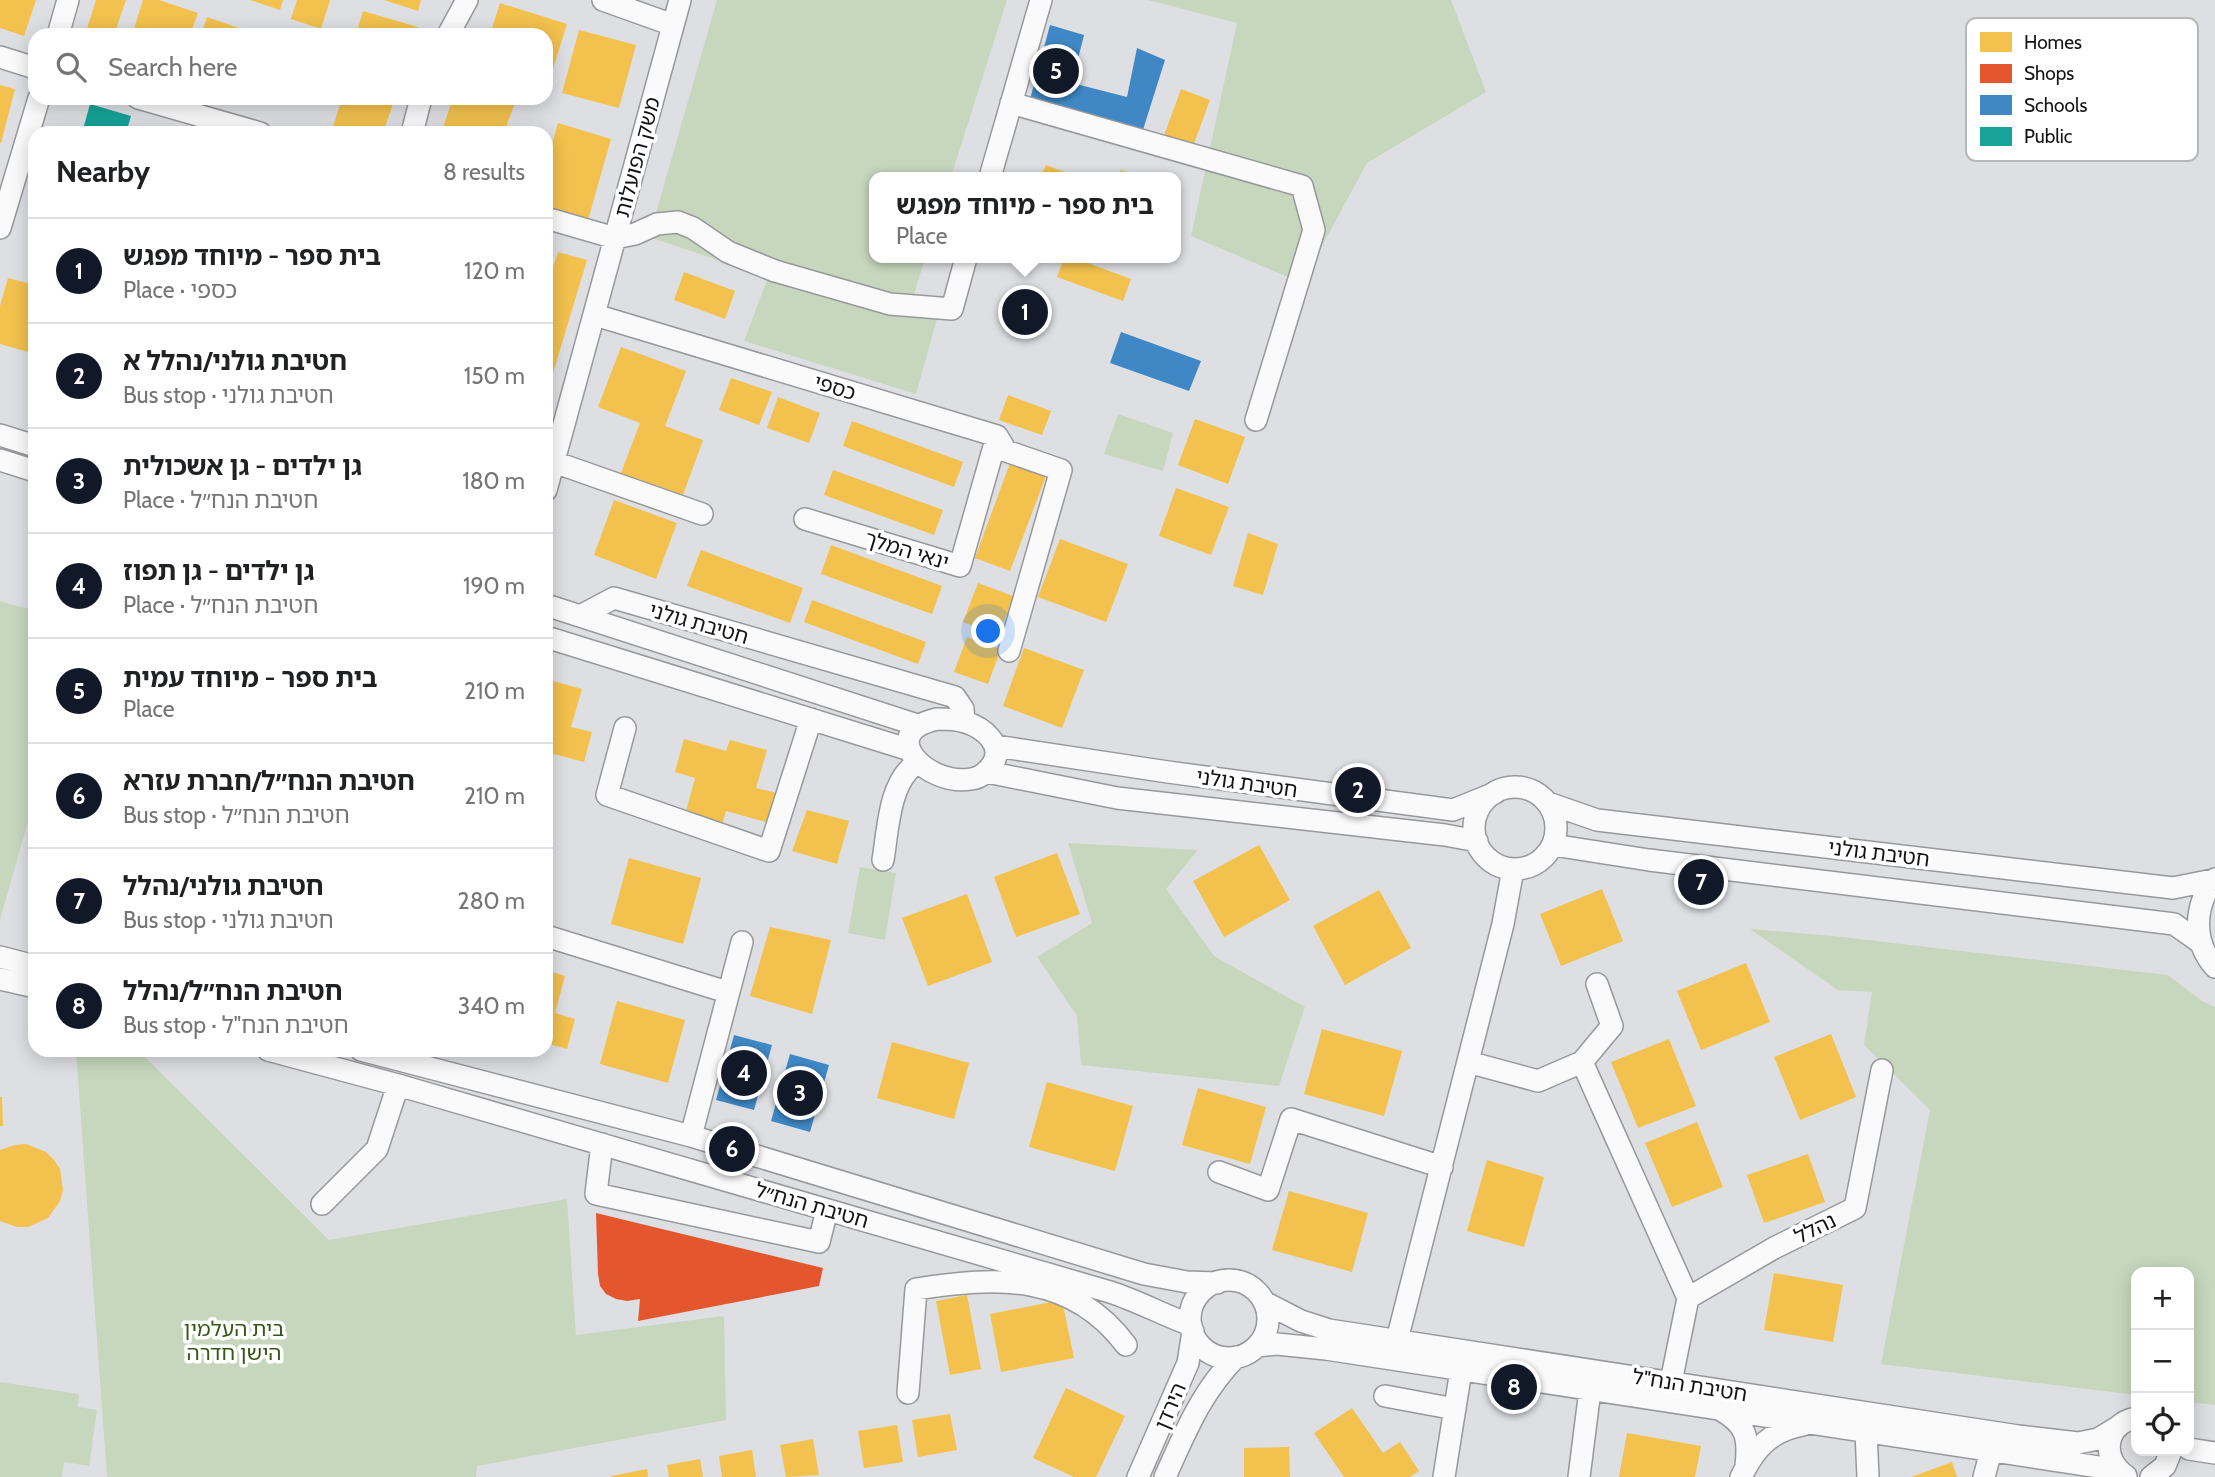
<!DOCTYPE html>
<html lang="en">
<head>
<meta charset="utf-8">
<style>
  :root { --surface:#fff; --page:#f2f2f2; --text:#202124; --muted:#757577; --line:#e0e0e0; --accent:#111827 }
  body { margin:0; font-family:Cabin,"Noto Sans Hebrew",sans-serif; background:var(--page); color:var(--text) }
  .controls { position:absolute; right:21px; bottom:21px; display:grid; overflow:hidden; border-radius:14px; box-shadow:0 4px 18px #0003 }
  .controls button { width:63px; height:63px; display:grid; place-items:center; padding:0; border:0; border-bottom:2px solid var(--line); background:var(--surface); color:var(--text); font:35px sans-serif }
  .you { position:absolute; left:989px; top:632px; width:24px; height:24px; margin:-18px; border:5px solid #fff; border-radius:50%; background:#1a73e8; box-shadow:0 0 0 10px #1a73e833 }
  .badge { display:grid; place-items:center; width:46px; height:46px; border-radius:50%; background:var(--accent); color:#fff; font-size:23px; font-weight:700 }
  .pin { position:absolute; translate:-50% -50%; border:4px solid #fff; box-shadow:0 2px 7px #0006 }
  .popup { position:absolute; left:869px; top:172px; width:312px; height:91px; box-sizing:border-box; display:grid; place-content:center; border-radius:14px; background:var(--surface); filter:drop-shadow(0 2px 5px #0005); font-size:23px; white-space:nowrap; color:var(--muted) }
  .popup b { font-size:26px; color:var(--text) }
  .popup::after { content:''; position:absolute; left:50%; top:100%; margin-left:-14px; border:14px solid transparent; border-top-color:var(--surface) }
  .list { margin:0; padding:0; list-style:none }
  h2 { display:flex; justify-content:space-between; align-items:center; height:91px; margin:0; padding:0 28px; font-size:30px }
  h2 small { font-size:23px; font-weight:400; color:var(--muted) }
  .list li { display:grid; grid-template-columns:46px 1fr auto; gap:21px; align-items:center; box-sizing:border-box; height:105px; padding:0 28px; border-top:2px solid var(--line) }
  .list b { display:block; font-size:26px; white-space:nowrap }
  .list p { margin:0; font-size:23px; white-space:nowrap; color:var(--muted) }
  .list em { font-size:23px; font-style:normal; color:var(--muted) }
  .icon { flex:none; width:38px; height:38px; fill:none; stroke:currentColor; stroke-width:2; stroke-linecap:round; stroke-linejoin:round }
  .map { position:relative; flex:none; width:2215px; height:1477px; overflow:hidden }
  .search { position:absolute; background:var(--surface); box-shadow:0 4px 18px #0003; left:28px; top:28px; width:525px; height:77px; display:flex; align-items:center; gap:18px; box-sizing:border-box; padding:0 24px; border-radius:21px; color:var(--muted); font-size:26px }
  .panel { position:absolute; background:var(--surface); box-shadow:0 4px 18px #0003; left:28px; top:126px; width:525px; height:931px; border-radius:21px }
  .map>svg:first-child { display:block }
</style>
</head>
<body>
<div class="map">
<svg width="2215" height="1477" viewBox="0 0 2215 1477">
  <rect width="100%" height="100%" fill="#dedfe3"/>
  <path fill="#c7d7be" d="M717 0H1007L951 177H874V258H925L910 308 937 319 916 394 744 341 768 277 649 237Z
    M1148 0H1451L1486 92 1367 163 1302 283 1191 236 1237 23Z
    M1118 414 1173 433 1163 471 1104 454Z
    M0 601 35 611V797L0 920Z
    M1068 843 1198 850 1166 889 1214 956 1305 1007 1279 1086 1081 1065 1077 1016 1037 957 1092 923Z
    M860 867 896 873 885 940 848 933Z
    M1750 929 1833 936 2168 975 2202 1001 2215 1007V1405L2189 1402V1272H2136V1395L1881 1364 1930 1110 1864 1045 1872 992 1838 990Z
    M138 1050 329 1240 567 1199 576 1335 724 1316 726 1420 477 1466 476 1477H107L76 1051Z
    M0 1382 79 1394 78 1407 97 1410 89 1466 64 1462 62 1477H0Z"/>
  <path fill="#f2c14e" d="M0 0H36L24 36 0 28Z
    M96 0H126L114 35H85Z
    M143 0H159L198 13 190 35H132Z
    M250 0H283L280 10Z
    M297 0H330L321 29 291 19Z
    M384 0H421L418 11Z
    M500 3 567 24 547 88 546 35H490Z
    M363 11 418 27 416 35H356Z
    M207 17 259 35H201Z
    M579 30 636 45 619 108 562 93Z
    M0 85 15 89 1 143H0Z
    M1181 89 1210 100 1191 152 1162 141Z
    M342 98H395L383 133H331Z
    M453 98H493L514 105 504 133H441Z
    M558 123 611 139 588 220 546 208V165Z
    M1046 165 1078 177H1041Z
    M1121 170 1140 177H1119Z
    M558 252 587 260 547 393 546 290Z
    M1064 258H1074L1131 279 1123 301 1057 277Z
    M684 272 735 291 725 319 674 300Z
    M8 278 35 285V354L0 344V306Z
    M621 347 686 371 665 426 703 440 683 495 621 473 640 423 598 407Z
    M731 378 772 392 759 425 719 410Z
    M1008 395 1051 411 1042 435 999 420Z
    M778 397 820 413 809 443 767 428Z
    M1195 419 1245 437 1228 484 1178 465Z
    M852 421 963 462 954 487 843 446Z
    M1010 463 1046 476 1010 571 975 558Z
    M833 470 943 510 934 535 824 495Z
    M1176 488 1229 507 1211 555 1159 536Z
    M614 500 677 523 656 579 594 555Z
    M1248 533 1278 544 1263 595 1233 586Z
    M1060 539 1128 564 1106 622 1038 597Z
    M831 545 942 586 932 614 821 574Z
    M701 550 803 588 790 623 687 586Z
    M978 583 1013 596 999 636 963 622Z
    M812 600 926 642 918 664 804 622Z
    M967 637 1001 649 988 684 954 672Z
    M1024 648 1084 670 1062 728 1003 706Z
    M546 679 582 689 571 727 592 732 584 762 546 752Z
    M684 739 726 751 730 740 767 750 756 788 777 793 769 823 726 811 722 825 685 815 695 778 675 772Z
    M807 810 849 821 837 864 792 851Z
    M1259 845 1290 900 1224 937 1193 881Z
    M1057 853 1080 914 1016 937 994 877Z
    M629 858 701 878 683 944 611 924Z
    M1602 889 1623 941 1561 966 1540 914Z
    M1379 890 1411 948 1345 985 1313 926Z
    M967 894 992 962 928 986 902 918Z
    M770 927 831 940 812 1014 750 996Z
    M1746 963 1770 1022 1701 1050 1677 991Z
    M546 970 565 976 555 1013 575 1019 567 1049 546 1043Z
    M617 1001 685 1020 668 1083 600 1064Z
    M1322 1029 1402 1051 1384 1116 1304 1094Z
    M1831 1034 1856 1097 1800 1120 1774 1057Z
    M1669 1039 1696 1106 1638 1128 1611 1062Z
    M892 1042 969 1063 954 1119 877 1098Z
    M1047 1082 1133 1106 1115 1171 1029 1147Z
    M1198 1088 1266 1107 1250 1164 1182 1145Z
    M0 1097H2L3 1126H0Z
    M1697 1122 1723 1187 1672 1207 1645 1143Z
    M26 1144 46 1152 54 1160 60 1169 63 1190 60 1201 48 1218 28 1227H17L0 1221V1150L15 1145Z
    M1808 1154 1825 1202 1764 1223 1747 1175Z
    M1487 1160 1544 1177 1524 1247 1467 1231Z
    M1289 1191 1368 1213 1352 1272 1272 1250Z
    M1774 1273 1843 1285 1833 1342 1764 1330Z
    M967 1295 981 1369 950 1375 936 1301Z
    M1062 1300 1074 1358 1001 1372 990 1314Z
    M1066 1388 1125 1416 1096 1477H1074L1033 1458Z
    M1352 1408 1383 1453 1400 1442 1419 1471 1410 1477H1344L1314 1433Z
    M950 1414 957 1450 918 1457 912 1420Z
    M897 1425 903 1462 864 1468 858 1431Z
    M1627 1433 1701 1446 1695 1477H1619Z
    M813 1439 819 1475 786 1477 780 1445Z
    M1289 1447 1290 1477H1244V1448Z
    M752 1450 756 1477H722L719 1456Z
    M700 1459 703 1477H669L667 1465Z
    M1952 1462 1957 1477H1911Z
    M647 1469 648 1477H611V1476Z"/>
  <path fill="#e4572e" d="M596 1213 823 1268 819 1286 638 1321 640 1299 627 1301 616 1299 606 1294 600 1286 598 1274Z"/>
  <path fill="#3f88c5" d="M1050 25 1084 35 1072 83 1127 97 1137 48 1165 60 1141 136 1029 103Z
    M1010 291 1051 306 1041 334 1000 318Z
    M1121 332 1201 361 1189 391 1110 363Z
    M734 1035 772 1045 754 1110 716 1100Z
    M790 1054 829 1065 810 1132 771 1121Z"/>
  <path fill="#17a398" d="M90 104 131 116 126 133H82Z"/>
  <g fill="none" stroke-linecap="round" stroke-linejoin="round">
    <g stroke="#97989b" stroke-width="24">
      <path id="minor" d="M603 0 673 25
        M58 35 68 0
        M448 35 467 0
        M0 57 35 68
        M138 98 260 133
        M1011 103 1302 186 1314 230 1256 420
        M412 133 421 98
        M990 177 1041 0
        M546 218 615 238 635 234 657 224 678 222 693 228 728 252 775 271 890 304 952 309 966 258
        M0 228 39 98
        M595 315 997 436 1006 451 1061 470 1009 651
        M0 435 35 446
        M0 460 35 471
        M554 462 702 514
        M546 490 680 0
        M805 519 960 566 997 436
        M546 605 917 725
        M582 615 614 598 955 697 963 709 964 721
        M546 637 910 750
        M937 719C946 719 956 719 965 722 982 727 1006 745 992 765 987 772 980 778 971 779 928 787 874 733 937 719Z
        M625 728 607 795 769 851 811 719
        M996 746 1168 772 1453 810 1495 793
        M987 772 1117 798 1445 835 1477 841
        M1474 828a41 41 0 1 1 82 0a41 41 0 1 1-82 0Z
        M1548 803 1597 820 2173 888 2213 880
        M1553 845 1649 860 2174 924 2201 943
        M883 860C888 830 889 781 917 763
        M2215 879C2194 905 2192 941 2215 967
        M546 936 727 992
        M0 957 35 966
        M0 979 35 987
        M268 1050 398 1085 1110 1292C1138 1301 1163 1315 1191 1325
        M361 1050 691 1136 1144 1274 1187 1282 1217 1283
        M1468 1062 1538 1081 1582 1062 1612 1026 1597 984
        M1582 1062 1688 1298 1671 1382
        M691 1136 742 942
        M602 1144 596 1194 819 1242 827 1210
        M1219 1172 1268 1190 1291 1119 1442 1167
        M322 1204 377 1149 398 1085
        M1190 1319a39 39 0 1 1 78 0a39 39 0 1 1-78 0Z
        M1688 1298 1774 1248 1855 1208 1882 1070
        M1264 1302 1301 1321 1329 1330 2018 1436 2078 1443 2098 1439 2118 1427
        M1397 1340 1503 924 1513 869
        M1257 1346 1277 1344 1326 1349 2118 1470
        M908 1393 916 1289C997 1276 1072 1273 1126 1345
        M1385 1396 1455 1409
        M1721 1410C1747 1425 1749 1438 1746 1466
        M1866 1432 1868 1477
        M2189 1449 2215 1453
        M2126 1476C2100 1458 2105 1424 2136 1418
        M1138 1477 1188 1363 1193 1331
        M1165 1477C1185 1433 1201 1392 1236 1357
        M1444 1477 1461 1370
        M1579 1477 1590 1390
        M1741 1477C1755 1448 1770 1431 1803 1425
        M1984 1477 1991 1451
        M2151 1477 2165 1466 2171 1451"/>
    </g>
    <use href="#minor" stroke="#fafafb" stroke-width="21"/>
  </g>
  <g text-anchor="middle" dominant-baseline="central" stroke-width="7" stroke-linejoin="round" paint-order="stroke">
    <g font-size="21" fill="#121315" stroke="#fff">
      <text transform="translate(637 157) rotate(-75)">משק הפועלות</text>
      <text transform="translate(835 387) rotate(17)">כספי</text>
      <text transform="translate(907 550) rotate(17)">ינאי המלך</text>
      <text transform="translate(699 623) rotate(16)">חטיבת גולני</text>
      <text transform="translate(1247 783) rotate(8)">חטיבת גולני</text>
      <text transform="translate(1879 853) rotate(7)">חטיבת גולני</text>
      <text transform="translate(812 1205) rotate(16)">חטיבת הנח״ל</text>
      <text transform="translate(1815 1228) rotate(-26)">נהלל</text>
      <text transform="translate(1690 1385) rotate(9)">חטיבת הנח"ל</text>
      <text transform="translate(1170 1406) rotate(-67)">הירדן</text>
    </g>
    <g font-size="21" fill="#365718" stroke="#fff">
      <text x="234" y="1328">בית העלמין<tspan x="234" dy="24">הישן חדרה</tspan></text>
    </g>
  </g>
  <rect x="1966" y="18" width="232" height="143" rx="10" fill="#fff" stroke="#b8b8b9" stroke-width="2"/>
  <rect x="1980" y="32" width="32" height="20" fill="#f2c14e"/>
  <rect x="1980" y="64" width="32" height="19" fill="#e4572e"/>
  <rect x="1980" y="95" width="32" height="20" fill="#3f88c5"/>
  <rect x="1980" y="127" width="32" height="19" fill="#17a398"/>
  <g font-size="19" fill="#121315">
    <text x="2024" y="49">Homes</text>
    <text x="2024" y="80">Shops</text>
    <text x="2024" y="112">Schools</text>
    <text x="2024" y="143">Public</text>
  </g>
</svg>
<div class="controls">
<button>+</button>
<button>−</button>
<button><svg class="icon" aria-label="locate" viewBox="0 0 24 24"><circle cx="12" cy="12" r="6"/><path d="M12 2v4M12 18v4M2 12h4M18 12h4"/></svg></button>
</div>
<div class="you"></div>
<div class="pin badge" style="left:1025px;top:312px">1</div>
<div class="popup"><b>בית ספר - מיוחד מפגש</b>Place</div>
<div class="pin badge" style="left:1358px;top:790px">2</div>
<div class="pin badge" style="left:800px;top:1093px">3</div>
<div class="pin badge" style="left:744px;top:1073px">4</div>
<div class="pin badge" style="left:1056px;top:71px">5</div>
<div class="pin badge" style="left:732px;top:1149px">6</div>
<div class="pin badge" style="left:1701px;top:882px">7</div>
<div class="pin badge" style="left:1514px;top:1387px">8</div>
<div class="search"><svg class="icon" aria-label="search" viewBox="0 0 24 24"><circle cx="10" cy="10" r="6"/><path d="M15 15l6 6"/></svg>Search here</div>
<section class="panel">
<h2>Nearby<small>8 results</small></h2>
<ul class="list">
<li><span class="badge">1</span><div><b>בית ספר - מיוחד מפגש</b><p>Place · כספי</p></div><em>120 m</em></li>
<li><span class="badge">2</span><div><b>חטיבת גולני/נהלל א</b><p>Bus stop · חטיבת גולני</p></div><em>150 m</em></li>
<li><span class="badge">3</span><div><b>גן ילדים - גן אשכולית</b><p>Place · חטיבת הנח״ל</p></div><em>180 m</em></li>
<li><span class="badge">4</span><div><b>גן ילדים - גן תפוז</b><p>Place · חטיבת הנח״ל</p></div><em>190 m</em></li>
<li><span class="badge">5</span><div><b>בית ספר - מיוחד עמית</b><p>Place</p></div><em>210 m</em></li>
<li><span class="badge">6</span><div><b>חטיבת הנח״ל/חברת עזרא</b><p>Bus stop · חטיבת הנח״ל</p></div><em>210 m</em></li>
<li><span class="badge">7</span><div><b>חטיבת גולני/נהלל</b><p>Bus stop · חטיבת גולני</p></div><em>280 m</em></li>
<li><span class="badge">8</span><div><b>חטיבת הנח״ל/נהלל</b><p>Bus stop · חטיבת הנח&quot;ל</p></div><em>340 m</em></li>
</ul>
</section>
</div>
</body>
</html>
